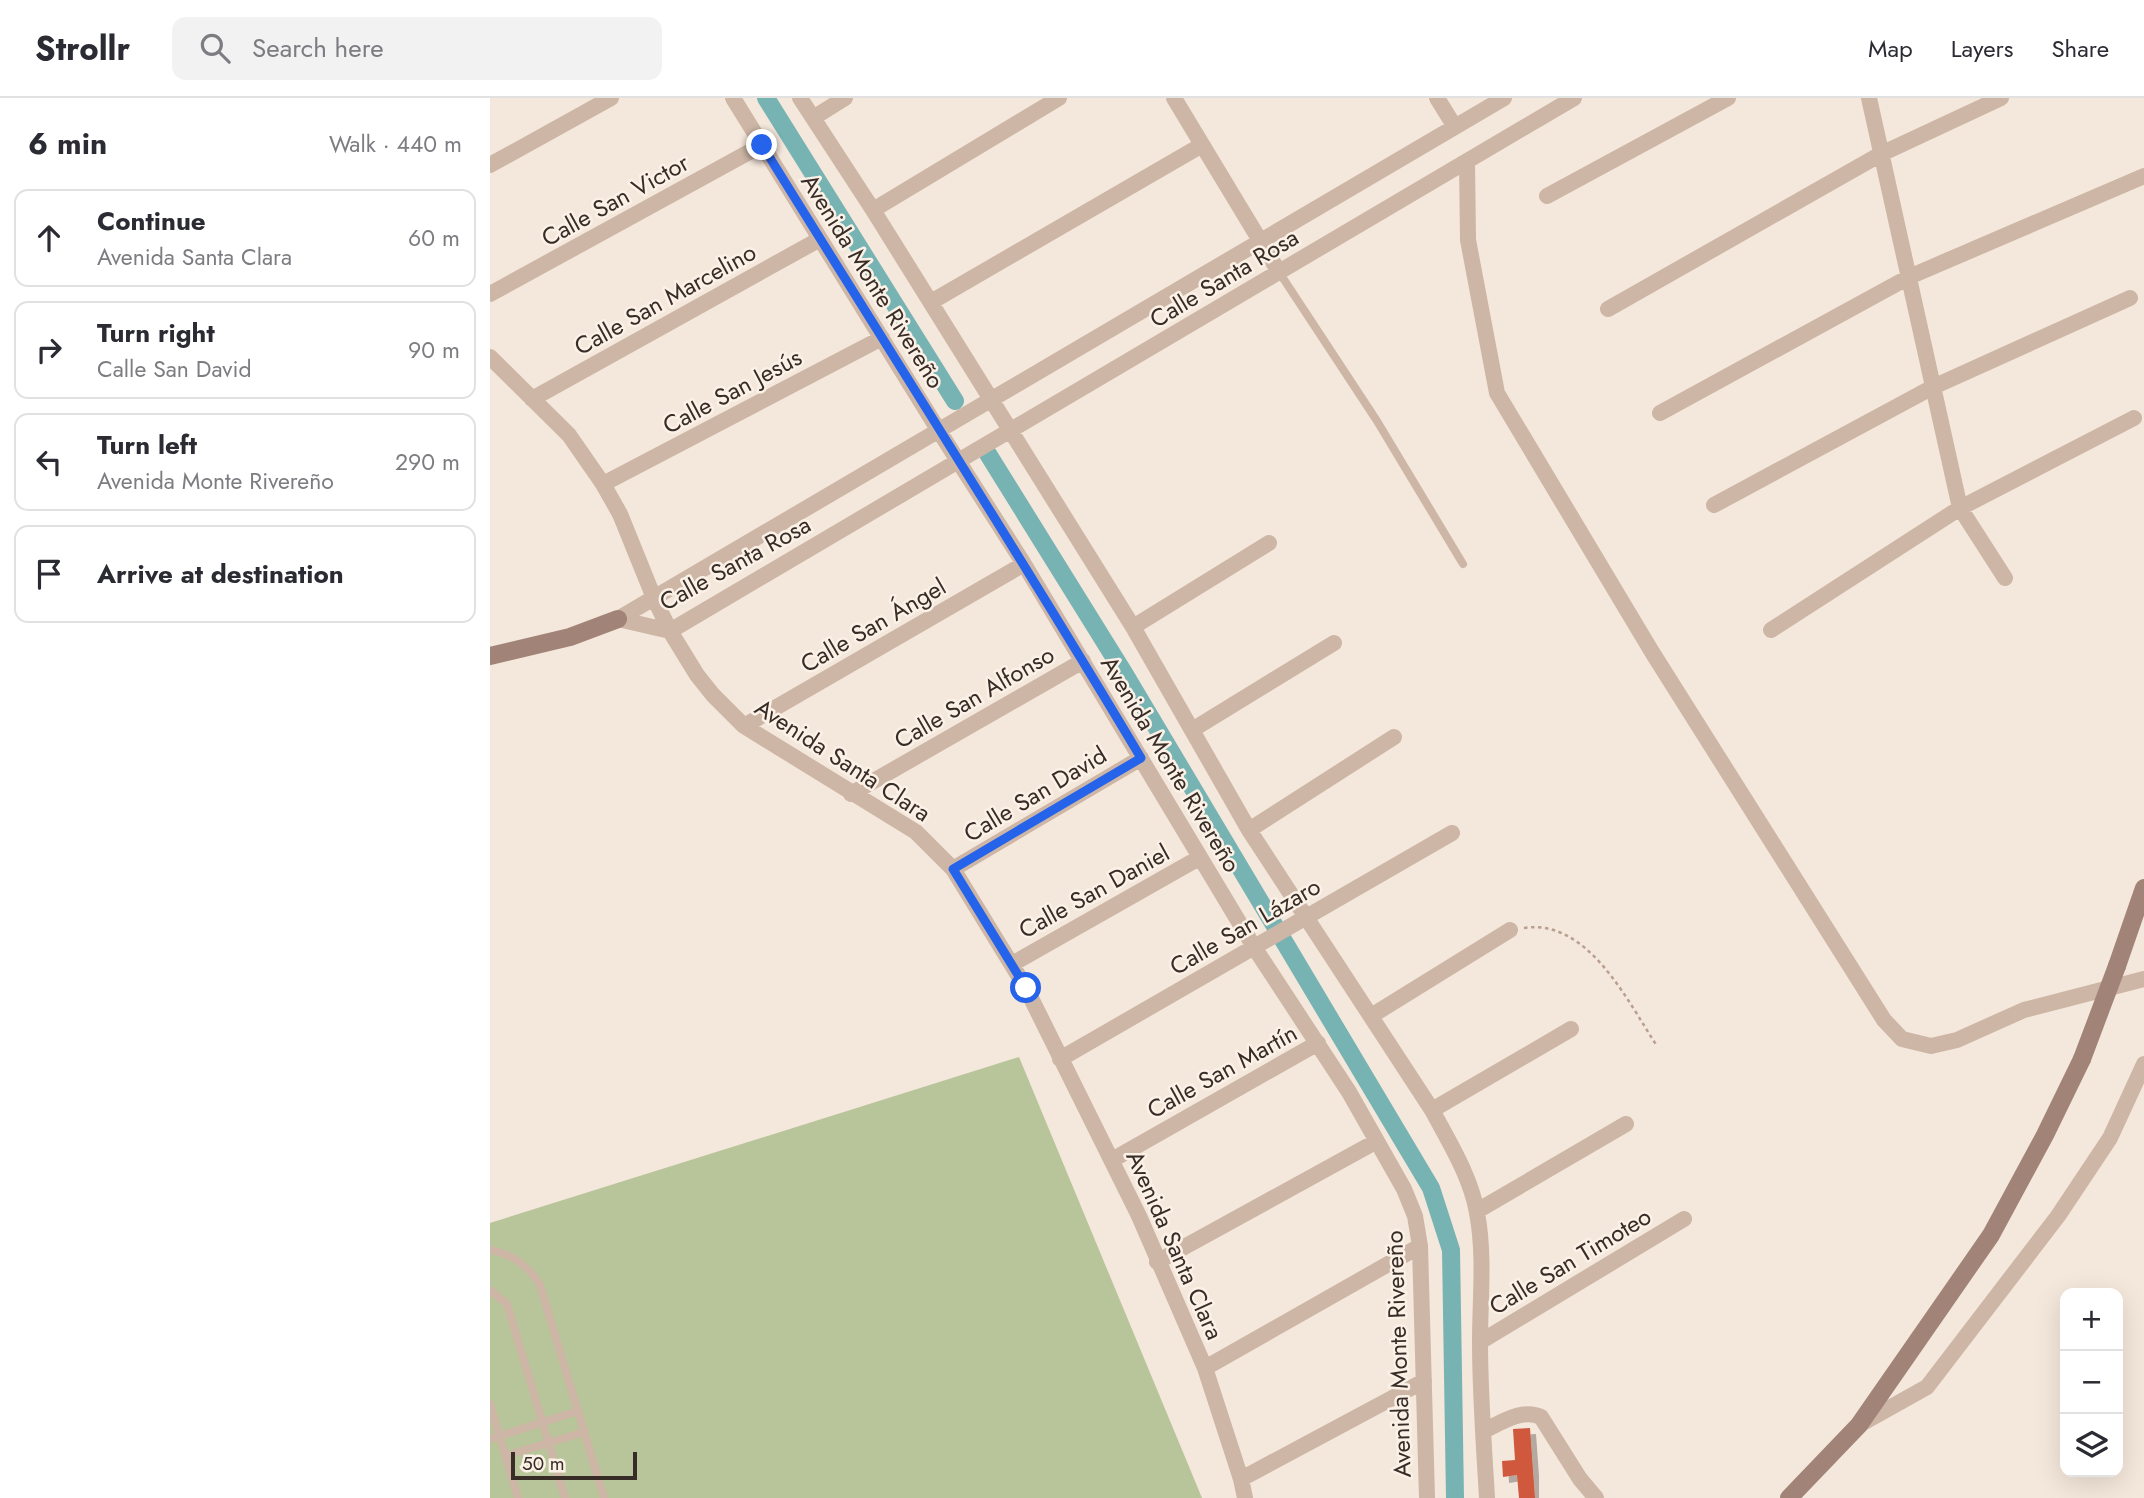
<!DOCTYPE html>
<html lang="en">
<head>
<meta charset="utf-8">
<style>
  :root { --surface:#fff; --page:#f2f2f3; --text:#2b2b33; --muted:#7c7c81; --line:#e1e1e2 }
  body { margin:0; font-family:Jost,sans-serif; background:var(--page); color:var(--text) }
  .controls { position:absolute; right:21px; bottom:21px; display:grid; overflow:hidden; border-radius:14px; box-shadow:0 7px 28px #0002 }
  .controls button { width:63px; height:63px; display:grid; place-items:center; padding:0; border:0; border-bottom:2px solid var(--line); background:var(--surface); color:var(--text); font:35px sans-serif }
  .scale { position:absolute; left:21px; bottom:18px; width:126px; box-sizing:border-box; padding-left:7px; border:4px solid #382c27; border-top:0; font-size:19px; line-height:24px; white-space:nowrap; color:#382c27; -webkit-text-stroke:5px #fbf1e7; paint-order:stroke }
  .stop { position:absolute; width:21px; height:21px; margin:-16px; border:5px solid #2563eb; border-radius:50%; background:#fff }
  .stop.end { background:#2563eb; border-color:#fff; box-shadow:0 2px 7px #0008 }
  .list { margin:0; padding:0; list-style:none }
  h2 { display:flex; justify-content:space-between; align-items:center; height:91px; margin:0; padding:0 28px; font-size:30px }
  h2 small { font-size:23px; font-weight:400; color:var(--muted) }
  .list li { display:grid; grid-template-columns:46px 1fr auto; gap:21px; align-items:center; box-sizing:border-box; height:98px; margin:0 14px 14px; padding:0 14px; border:2px solid var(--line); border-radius:14px }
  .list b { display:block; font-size:26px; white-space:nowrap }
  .list p { margin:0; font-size:23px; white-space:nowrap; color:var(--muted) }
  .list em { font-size:23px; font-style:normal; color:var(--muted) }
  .icon { flex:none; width:38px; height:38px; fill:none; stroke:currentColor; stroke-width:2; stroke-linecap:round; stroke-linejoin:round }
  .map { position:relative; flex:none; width:1654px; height:1400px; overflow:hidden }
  header { display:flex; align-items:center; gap:42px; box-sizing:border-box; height:98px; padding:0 35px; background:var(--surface); border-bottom:2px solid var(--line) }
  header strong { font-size:33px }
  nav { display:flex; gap:38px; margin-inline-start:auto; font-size:24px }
  .search { width:490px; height:63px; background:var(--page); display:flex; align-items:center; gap:18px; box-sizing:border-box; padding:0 24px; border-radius:14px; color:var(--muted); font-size:26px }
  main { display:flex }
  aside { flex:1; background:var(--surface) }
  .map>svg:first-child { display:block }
</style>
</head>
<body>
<header>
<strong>Strollr</strong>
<div class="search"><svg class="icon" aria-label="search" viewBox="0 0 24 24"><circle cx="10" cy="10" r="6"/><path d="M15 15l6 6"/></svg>Search here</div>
<nav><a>Map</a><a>Layers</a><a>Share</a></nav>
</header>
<main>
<aside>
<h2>6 min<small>Walk · 440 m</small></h2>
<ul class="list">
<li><svg class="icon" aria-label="ahead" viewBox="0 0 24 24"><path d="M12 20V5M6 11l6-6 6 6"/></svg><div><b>Continue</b><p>Avenida Santa Clara</p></div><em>60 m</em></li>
<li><svg class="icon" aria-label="right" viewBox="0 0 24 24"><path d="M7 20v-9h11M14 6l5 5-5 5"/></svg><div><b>Turn right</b><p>Calle San David</p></div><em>90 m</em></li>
<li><svg class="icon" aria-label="left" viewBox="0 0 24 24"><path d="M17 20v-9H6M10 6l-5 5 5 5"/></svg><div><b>Turn left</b><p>Avenida Monte Rivereño</p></div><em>290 m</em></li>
<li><svg class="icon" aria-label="arrive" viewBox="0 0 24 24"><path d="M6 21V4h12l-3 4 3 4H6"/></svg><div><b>Arrive at destination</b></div></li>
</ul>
</aside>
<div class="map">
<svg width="1654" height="1400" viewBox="0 0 1654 1400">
  <defs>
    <filter id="shadow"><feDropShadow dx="6" dy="6" stdDeviation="0" flood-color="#0004"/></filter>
  </defs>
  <rect width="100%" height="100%" fill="#f4e7db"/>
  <path fill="#b8c499" d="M529 959 712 1400H0V1125Z"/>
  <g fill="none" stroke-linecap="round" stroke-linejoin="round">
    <path stroke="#77b3b3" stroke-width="18" d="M276 0 465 303
      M498 356 634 575 941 1090 961 1152 965 1400"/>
  </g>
  <path fill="#cf593d" filter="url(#shadow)" d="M1040 1330 1045 1400H1029L1027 1377 1013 1379 1012 1363 1025 1362 1023 1331Z"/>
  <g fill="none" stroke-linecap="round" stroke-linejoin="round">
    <path stroke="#b99f8f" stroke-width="2.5" stroke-dasharray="3.5 3.5" stroke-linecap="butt" d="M1034 830C1098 820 1138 904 1167 948"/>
    <path stroke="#cdb6a5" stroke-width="8" d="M789 174 887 323 973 466
      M0 1152C23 1156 38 1168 50 1187L114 1400
      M0 1192 17 1206 75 1400
      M0 1306 28 1400
      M0 1341 88 1313
      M15 1358 94 1334"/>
    <path stroke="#cdb6a5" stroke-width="16" d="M243 0 449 333 534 466 764 849 859 994 914 1091 925 1118 930 1148 937 1400
      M310 0 383 112 643 529 759 732 942 1012C959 1044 981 1079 987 1115 995 1157 990 1201 990 1244 990 1296 994 1348 997 1400
      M684 0 789 174
      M947 0 965 29
      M1379 0 1470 410 1515 480
      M323 20 355 0
      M977 63 978 142 1007 295 1162 554 1394 922 1412 941 1441 948 1467 942 1534 912 1654 881
      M0 67 121 0
      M1057 98 1238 0
      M383 112 569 0
      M0 196 272 47
      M441 204 712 47
      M1118 211 1391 56 1511 0
      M0 259 79 337 113 386 130 416 164 500 180 533 207 577 223 597 254 628 426 734 463 771 536 890 649 1118 715 1270 751 1381 755 1400
      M42 301 330 141
      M1170 315 1419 179 1654 78
      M113 386 392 240
      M1224 407 1443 289 1640 200
      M128 521 180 533 1084 0
      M128 521 1014 0
      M643 529 779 445
      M1281 532 1470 410 1644 320
      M254 628 534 466
      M702 632 844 545
      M361 696 593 563
      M759 732 904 639
      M463 771 651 660
      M522 866 709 760
      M881 918 1020 832
      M570 961 962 735
      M942 1012 1081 931
      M622 1062 828 945
      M987 1113 1136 1026
      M667 1164 887 1043
      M990 1244 1194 1121
      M715 1270 930 1148
      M1369 1327 1437 1289 1568 1118 1620 1040 1654 966
      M993 1333C1011 1325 1032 1310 1051 1319L1090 1381 1106 1400
      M751 1381 934 1283"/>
    <path stroke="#a18477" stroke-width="18" d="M0 558 80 539 128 521
      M1627 868 1654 790
      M1299 1400 1369 1327 1501 1137 1555 1037 1592 961"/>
    <path stroke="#a18477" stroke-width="18" d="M1592 961 1627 868"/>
  </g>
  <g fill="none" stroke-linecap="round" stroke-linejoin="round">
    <path stroke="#2563eb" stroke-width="9" d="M272 47C398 251 528 453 651 660L463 771 536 890"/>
  </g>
  <g text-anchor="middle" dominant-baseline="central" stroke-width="5" stroke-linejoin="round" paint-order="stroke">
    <g font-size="24" fill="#382c27" stroke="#fbf1e7">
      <text transform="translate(125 102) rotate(-29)">Calle San Victor</text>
      <text transform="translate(734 180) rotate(-31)">Calle Santa Rosa</text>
      <text transform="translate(383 183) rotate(58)">Avenida Monte Rivereño</text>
      <text transform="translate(175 201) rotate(-29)">Calle San Marcelino</text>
      <text transform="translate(242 293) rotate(-28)">Calle San Jesús</text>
      <text transform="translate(245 465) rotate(-29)">Calle Santa Rosa</text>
      <text transform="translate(383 527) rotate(-30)">Calle San Ángel</text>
      <text transform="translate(484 599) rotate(-30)">Calle San Alfonso</text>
      <text transform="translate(353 662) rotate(33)">Avenida Santa Clara</text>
      <text transform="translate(681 666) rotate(59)">Avenida Monte Rivereño</text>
      <text transform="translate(545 696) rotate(-31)">Calle San David</text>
      <text transform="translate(604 793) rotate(-29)">Calle San Daniel</text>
      <text transform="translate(755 828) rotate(-30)">Calle San Lázaro</text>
      <text transform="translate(732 973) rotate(-29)">Calle San Martín</text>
      <text transform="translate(685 1147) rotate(66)">Avenida Santa Clara</text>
      <text transform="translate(1080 1163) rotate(-31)">Calle San Timoteo</text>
      <text transform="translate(908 1256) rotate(-92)">Avenida Monte Rivereño</text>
    </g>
  </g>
</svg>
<div class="controls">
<button>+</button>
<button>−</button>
<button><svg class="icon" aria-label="layers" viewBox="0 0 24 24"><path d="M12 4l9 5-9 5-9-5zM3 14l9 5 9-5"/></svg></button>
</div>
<div class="scale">50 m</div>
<div class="stop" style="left:536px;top:890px"></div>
<div class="stop end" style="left:272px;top:47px"></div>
</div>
</main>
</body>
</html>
